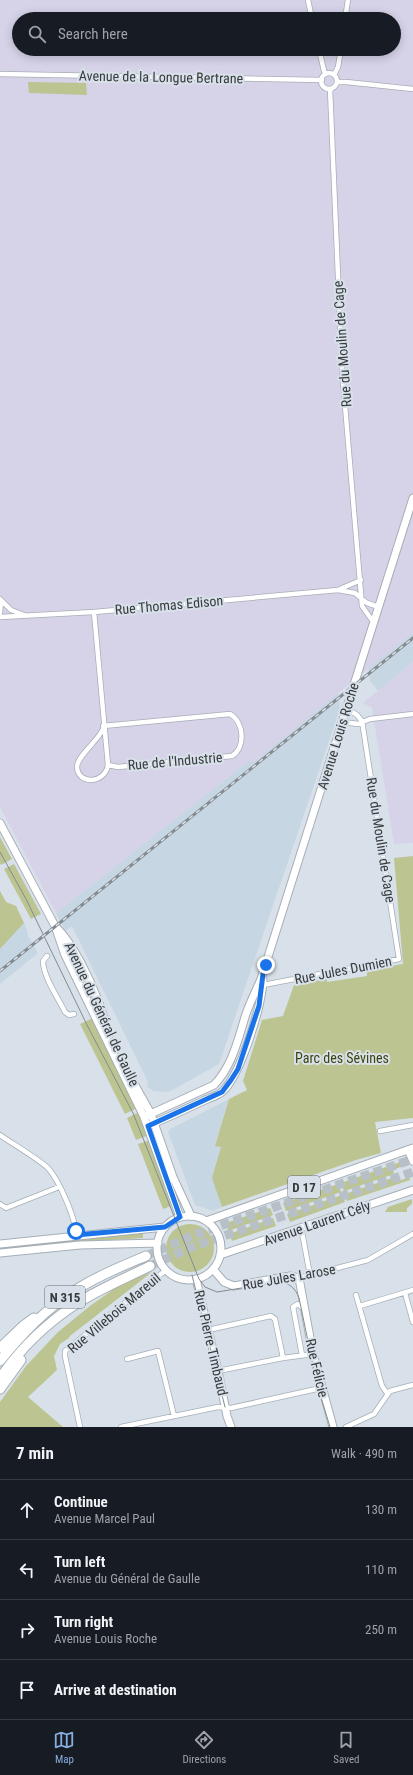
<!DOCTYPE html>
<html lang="en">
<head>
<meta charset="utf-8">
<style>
  :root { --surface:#171b24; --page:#242831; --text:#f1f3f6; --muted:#9ea1a6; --line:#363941; --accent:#89addf }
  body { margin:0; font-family:"Roboto Condensed",sans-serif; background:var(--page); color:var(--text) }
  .stop { position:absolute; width:12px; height:12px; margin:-9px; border:3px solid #1a73e8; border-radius:50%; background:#fff }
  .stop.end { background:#1a73e8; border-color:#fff; box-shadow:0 1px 4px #0008 }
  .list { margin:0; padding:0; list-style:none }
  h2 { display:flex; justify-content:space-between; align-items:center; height:52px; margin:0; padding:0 16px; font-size:17px }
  h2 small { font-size:13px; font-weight:400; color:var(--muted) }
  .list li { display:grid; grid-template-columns:26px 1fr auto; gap:12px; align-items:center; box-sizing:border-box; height:60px; padding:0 16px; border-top:1px solid var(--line) }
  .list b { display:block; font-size:15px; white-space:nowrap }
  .list p { margin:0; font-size:13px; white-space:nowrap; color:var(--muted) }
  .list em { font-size:13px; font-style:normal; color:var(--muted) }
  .icon { flex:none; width:22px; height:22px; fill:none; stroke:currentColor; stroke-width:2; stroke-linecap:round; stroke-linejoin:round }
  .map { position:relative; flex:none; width:413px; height:1427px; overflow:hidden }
  .search { position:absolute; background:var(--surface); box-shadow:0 2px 10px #0003; left:12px; right:12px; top:12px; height:44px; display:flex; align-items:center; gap:10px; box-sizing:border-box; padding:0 14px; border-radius:22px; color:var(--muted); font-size:15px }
  .sheet { height:292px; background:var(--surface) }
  nav { display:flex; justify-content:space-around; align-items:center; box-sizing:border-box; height:56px; border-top:1px solid var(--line); background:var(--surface); font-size:11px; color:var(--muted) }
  nav a { display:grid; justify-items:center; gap:2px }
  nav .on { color:var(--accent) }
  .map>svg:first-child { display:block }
</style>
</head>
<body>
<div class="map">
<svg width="413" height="1427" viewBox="0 0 413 1427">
  <rect width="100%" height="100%" fill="#d8e1e9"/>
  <path fill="#c7d6e3" d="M413 632V662L378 691 370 681 368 669Z
    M338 693 340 709 219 1064 169 1092 154 1091 147 1087 148 1082 72 926 65 931 56 913 250 760 253 762Z
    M24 923 28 933 27 934 38 953 0 984V949Z
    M229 1099 215 1145 221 1147 213 1178 222 1207 213 1211 195 1205 168 1132 170 1129Z"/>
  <path fill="#d6d3e9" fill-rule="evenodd" d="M0 0H413V632L253 763 250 760 56 913 0 807ZM19 19H394V49H19Z
    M413 662V843L394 844 372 708 363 703Z"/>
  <path fill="#bcc492" d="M28 82 86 83 87 95 29 93Z
    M0 837 12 859 1 865 0 863Z
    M413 856V1118L375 1122 381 1153 356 1160 222 1207 212 1178 221 1147 215 1146 229 1099 247 1090 243 1081 262 1020 283 1016 294 985 327 979V982L367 976V970L403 964 394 858Z
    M14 864 41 914 31 919 4 869Z
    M0 891 6 902 16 906 24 923 0 949Z
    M69 949 94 998 92 1001 67 951Z
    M93 1018 137 1108 125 1114 80 1024Z
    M139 1112 149 1135 136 1140 127 1118Z
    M151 1140 167 1184 164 1186 171 1206 163 1209 138 1144Z
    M403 1161 405 1165 393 1170 394 1174 344 1191 341 1183Z
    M395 1177 397 1182 409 1177 410 1180 347 1201 345 1194Z
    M338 1184 341 1192 286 1211 283 1203Z
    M342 1195 345 1202 290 1222 287 1214Z
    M412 1199V1204L407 1208V1212H385L388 1207Z
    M270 1208 273 1215 228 1231 226 1223Z
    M273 1218 276 1226 232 1241 229 1234Z
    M166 1248a24 24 0 1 1 48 0a24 24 0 1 1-48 0Z
    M143 1232V1238L95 1241 0 1251V1248Z
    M152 1272 70 1336 69 1338 60 1344 54 1356 57 1370 28 1397 63 1427H0V1402L26 1366 58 1332 90 1306 121 1284Z"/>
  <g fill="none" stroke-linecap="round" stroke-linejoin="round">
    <path stroke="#b8c0c7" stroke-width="9" stroke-dasharray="9 4.5" stroke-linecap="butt" d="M146 1256 194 1235 413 1159
      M150 1266 194 1246 413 1172"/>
    <g stroke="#a6aeb6" stroke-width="6">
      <path id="street" d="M308 0 312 19
        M345 19 348 0
        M319 49 324 71 326 74
        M321 81a8 8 0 1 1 16 0a8 8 0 1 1-16 0Z
        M0 74 322 80
        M334 75 338 67 341 49
        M337 82H346L413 89
        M330 89 342 370 362 606 374 623
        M340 589 361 580
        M0 599 11 610 24 615
        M94 612 108 765C105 784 78 785 77 767 77 756 98 741 103 729
        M0 613 1 601
        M0 617 94 612 338 590 355 593 367 603 379 607
        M347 709 357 715 362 721
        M343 722 358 724 370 719 413 714
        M103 726 230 714C244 722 246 747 232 756L118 767 108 765
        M47 956 43 961C43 976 58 998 65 1012L69 1015 74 1014
        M263 985 399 959 362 721
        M380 1131 413 1125
        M0 1135C13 1144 37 1158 48 1168 59 1180 76 1219 76 1235
        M0 1204 6 1208 59 1187
        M301 1227 310 1275
        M299 1278 368 1260 413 1234
        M405 1293 413 1322
        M356 1295 382 1386 387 1393
        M360 1306 413 1290
        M208 1330 271 1316 275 1319 283 1358 218 1371
        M302 1355 293 1307 298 1304 304 1309
        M283 1358 313 1354
        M127 1359 158 1351 174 1416
        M80 1427 65 1356V1351L166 1270
        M121 1427 218 1407 231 1408 321 1388
        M346 1427 374 1414 390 1391 413 1385"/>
    </g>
    <g stroke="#a6aeb6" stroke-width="9">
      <path id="secondary" d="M0 823 55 926 65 955 144 1117 180 1217
        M56 927C74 945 90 979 99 1003 103 1013 105 1024 109 1035
        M122 1062 151 1114 173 1177 191 1216
        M144 1117 214 1085C233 1065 238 1039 246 1014 250 1002 256 991 261 979L413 498
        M152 1124C169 1117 186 1109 203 1101 209 1098 217 1096 222 1092 241 1075 262 1005 263 980
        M408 1150 413 1161
        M213 1269 224 1282 234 1286 290 1276 299 1278 313 1354 333 1427
        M196 1279 218 1371 227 1416 231 1427"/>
    </g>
    <g stroke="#a6aeb6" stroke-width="9">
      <path id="primary" d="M157 1248a32 32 0 1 1 64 0a32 32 0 1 1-64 0Z
        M206 1221 413 1148
        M0 1244 165 1227
        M0 1253 80 1245 158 1243
        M220 1255 413 1190"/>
    </g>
    <g stroke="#a6aeb6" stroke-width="11">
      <path id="highway" d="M0 1348 23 1326 34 1318
        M0 1361C20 1336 44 1311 71 1293 95 1277 120 1267 146 1256
        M0 1378C20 1349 47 1323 76 1304 99 1289 126 1278 150 1266
        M0 1389 21 1360"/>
    </g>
    <use href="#street" stroke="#fff" stroke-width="4.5"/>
    <use href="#secondary" stroke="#fff" stroke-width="7"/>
    <use href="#primary" stroke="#fff" stroke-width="7"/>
    <use href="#highway" stroke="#fff" stroke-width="9"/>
    <path stroke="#848b90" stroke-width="1" d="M0 852 26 899 88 1027 133 1113 199 1279 205 1287 217 1292 278 1282C289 1282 296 1289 299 1298L317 1384 330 1427
      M192 1275 225 1407"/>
    <g stroke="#848b90" stroke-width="3">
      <path id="rail" d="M0 971 413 638"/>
    </g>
    <use href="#rail" stroke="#d8e1e9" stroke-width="1.5" stroke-dasharray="4.5" stroke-linecap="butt"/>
  </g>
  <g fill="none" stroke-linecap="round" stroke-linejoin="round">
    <path stroke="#1a73e8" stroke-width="5" d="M76 1231V1235L165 1227 180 1217 148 1126 222 1092 231 1080 238 1069 259 1006 263 974 266 965"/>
  </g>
  <g text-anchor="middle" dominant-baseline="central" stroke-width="4" stroke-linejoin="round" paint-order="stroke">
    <g fill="#d8e1e9" stroke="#676d71" stroke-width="1">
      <rect x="288" y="1176" width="32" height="22" rx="3"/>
      <rect x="45" y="1286" width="40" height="22" rx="3"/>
    </g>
    <g font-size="13" font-weight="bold" fill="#373b3e">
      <text x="304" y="1187">D 17</text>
      <text x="65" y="1297">N 315</text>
    </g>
    <g font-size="14" fill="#373b3e" stroke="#d8e1e9">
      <text transform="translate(161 77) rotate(1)">Avenue de la Longue Bertrane</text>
      <text transform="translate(342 344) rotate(-94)">Rue du Moulin de Cage</text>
      <text transform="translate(169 605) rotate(-5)">Rue Thomas Edison</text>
      <text transform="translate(338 736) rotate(-73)">Avenue Louis Roche</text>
      <text transform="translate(175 761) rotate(-5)">Rue de l'Industrie</text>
      <text transform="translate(381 840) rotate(81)">Rue du Moulin de Cage</text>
      <text transform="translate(343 970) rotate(-11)">Rue Jules Dumien</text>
      <text transform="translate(102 1014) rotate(65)">Avenue du Général de Gaulle</text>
      <text transform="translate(317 1223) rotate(-19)">Avenue Laurent Cély</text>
      <text transform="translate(289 1277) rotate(-10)">Rue Jules Larose</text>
      <text transform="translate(114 1313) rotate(-40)">Rue Villebois Mareuil</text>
      <text transform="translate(211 1343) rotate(77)">Rue Pierre Timbaud</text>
      <text transform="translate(317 1368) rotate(77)">Rue Félicie</text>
    </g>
    <g font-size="14" fill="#3d430d" stroke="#d8e1e9">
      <text x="342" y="1058">Parc des Sévines</text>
    </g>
  </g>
</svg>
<div class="stop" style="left:76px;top:1231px"></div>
<div class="stop end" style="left:266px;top:965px"></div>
<div class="search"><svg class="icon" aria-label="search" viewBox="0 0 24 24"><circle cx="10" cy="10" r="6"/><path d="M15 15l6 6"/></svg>Search here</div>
</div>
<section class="sheet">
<h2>7 min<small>Walk · 490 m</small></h2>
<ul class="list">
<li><svg class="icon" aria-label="ahead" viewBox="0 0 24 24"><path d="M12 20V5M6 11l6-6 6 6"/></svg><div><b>Continue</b><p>Avenue Marcel Paul</p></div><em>130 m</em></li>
<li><svg class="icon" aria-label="left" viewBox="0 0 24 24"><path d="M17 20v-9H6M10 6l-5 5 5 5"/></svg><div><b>Turn left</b><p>Avenue du Général de Gaulle</p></div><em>110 m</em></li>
<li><svg class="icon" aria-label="right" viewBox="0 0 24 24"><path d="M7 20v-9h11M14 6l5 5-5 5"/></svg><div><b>Turn right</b><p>Avenue Louis Roche</p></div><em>250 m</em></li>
<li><svg class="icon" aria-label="arrive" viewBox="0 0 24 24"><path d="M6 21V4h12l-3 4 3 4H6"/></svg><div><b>Arrive at destination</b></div></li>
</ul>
</section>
<nav>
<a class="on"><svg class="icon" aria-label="map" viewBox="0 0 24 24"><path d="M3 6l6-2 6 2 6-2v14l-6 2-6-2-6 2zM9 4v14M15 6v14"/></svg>Map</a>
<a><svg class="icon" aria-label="directions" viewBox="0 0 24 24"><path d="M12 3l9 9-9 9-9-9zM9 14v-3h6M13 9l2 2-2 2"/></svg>Directions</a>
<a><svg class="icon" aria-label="saved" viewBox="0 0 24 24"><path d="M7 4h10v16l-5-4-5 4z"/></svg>Saved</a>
</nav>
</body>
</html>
